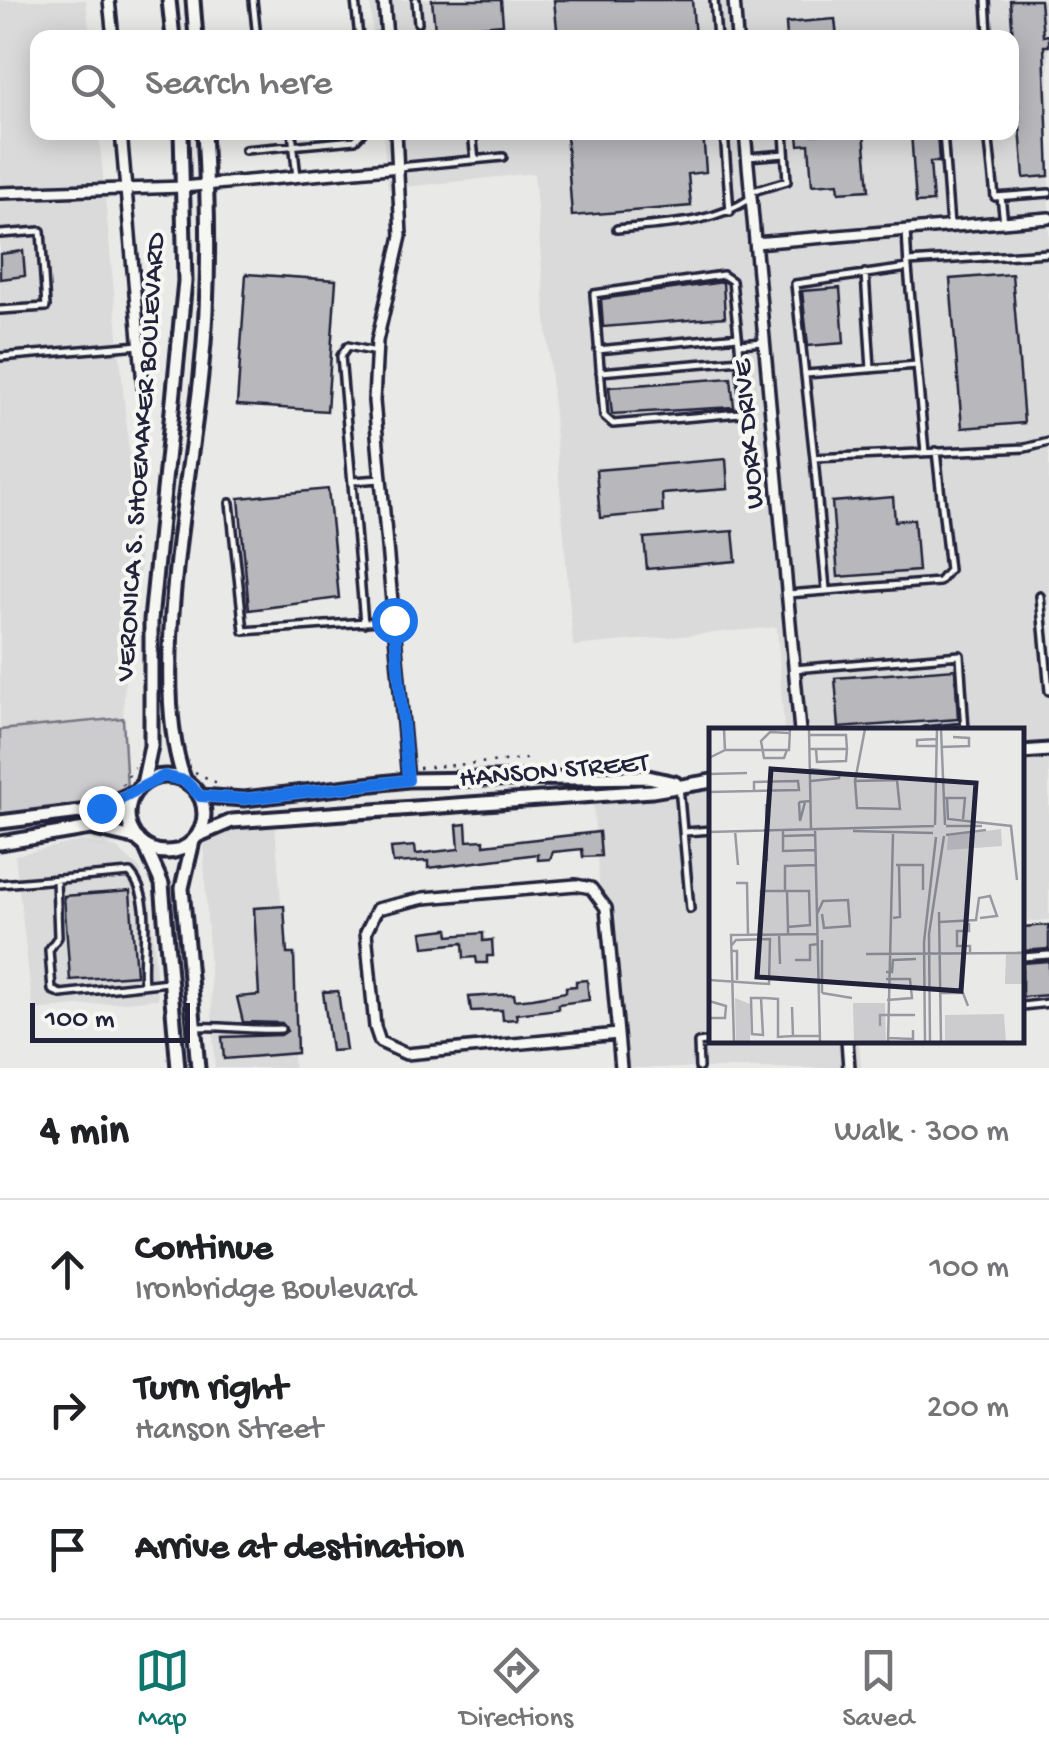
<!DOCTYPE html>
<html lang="en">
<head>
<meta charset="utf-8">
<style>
  :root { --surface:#fff; --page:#f6f6f6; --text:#202124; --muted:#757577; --line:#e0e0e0; --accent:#0f766e }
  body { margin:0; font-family:"Gochi Hand",sans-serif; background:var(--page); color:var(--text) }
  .scale { position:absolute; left:30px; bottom:25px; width:160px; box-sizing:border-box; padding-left:10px; border:5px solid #22223b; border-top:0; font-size:28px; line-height:35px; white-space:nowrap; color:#22223b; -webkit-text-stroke:8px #f6f6f2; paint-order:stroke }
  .stop { position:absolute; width:30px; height:30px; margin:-22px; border:8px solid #1a73e8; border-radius:50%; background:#fff }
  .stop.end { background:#1a73e8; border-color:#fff; box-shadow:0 2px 10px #0008 }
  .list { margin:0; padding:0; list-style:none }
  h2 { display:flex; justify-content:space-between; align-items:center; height:130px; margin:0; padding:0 40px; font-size:42px }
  h2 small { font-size:32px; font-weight:400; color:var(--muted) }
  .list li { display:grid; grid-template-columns:65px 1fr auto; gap:30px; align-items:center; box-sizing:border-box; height:140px; padding:0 40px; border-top:2px solid var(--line) }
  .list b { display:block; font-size:38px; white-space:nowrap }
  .list p { margin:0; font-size:32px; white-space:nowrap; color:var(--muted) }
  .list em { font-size:32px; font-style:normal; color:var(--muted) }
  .icon { flex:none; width:55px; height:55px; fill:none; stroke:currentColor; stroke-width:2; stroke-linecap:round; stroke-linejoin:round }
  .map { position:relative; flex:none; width:1049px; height:1068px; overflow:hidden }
  .search { position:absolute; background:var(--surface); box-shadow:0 5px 25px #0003; left:30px; right:30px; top:30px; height:110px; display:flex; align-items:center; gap:25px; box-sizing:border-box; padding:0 35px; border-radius:20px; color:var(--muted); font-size:38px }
  .sheet { height:550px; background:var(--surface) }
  nav { display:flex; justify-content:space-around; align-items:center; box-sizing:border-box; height:140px; border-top:2px solid var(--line); background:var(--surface); font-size:28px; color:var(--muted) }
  nav a { display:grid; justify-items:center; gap:5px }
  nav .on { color:var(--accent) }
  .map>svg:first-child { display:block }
</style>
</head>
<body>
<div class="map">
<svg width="1049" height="1068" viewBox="0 0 1049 1068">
  <rect width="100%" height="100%" fill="#e9e9e7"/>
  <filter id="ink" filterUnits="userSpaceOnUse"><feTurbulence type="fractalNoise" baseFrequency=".01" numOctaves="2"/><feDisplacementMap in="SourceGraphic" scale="20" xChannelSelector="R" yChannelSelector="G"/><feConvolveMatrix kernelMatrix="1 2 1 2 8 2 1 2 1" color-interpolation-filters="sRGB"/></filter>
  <g filter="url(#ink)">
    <path fill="#dadada" d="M0 0H86L90 37 38 38V132L99 133 140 570 128 618 123 718 0 730Z
      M370 0H1049V743L1022 746V731L784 730 777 627 573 646 534 173 388 189 383 133 1012 132V38L373 37Z
      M1049 756V920L1022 922V759Z
      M711 787 712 1040 859 1041 861 1068H613L593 802Z
      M275 825 294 1068H215L203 840 234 827Z
      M81 841 117 848 140 869 151 907 158 999 33 1010 15 855Z"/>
    <path fill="#ccccce" stroke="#777784" stroke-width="2.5" d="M123 718 127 790 95 804 0 816V730Z"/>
    <path fill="#b8b8bc" stroke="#22223b" stroke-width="2.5" d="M432 0H501L503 24 435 30Z
      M554 0H692L695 38H558Z
      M1010 0H1040L1043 36 1049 35V46H1044L1049 176 1024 178Z
      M835 19 837 38H787L786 23Z
      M566 132H703L706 172 688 174 691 206 572 216Z
      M864 132 869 190 839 192 838 183 812 185 809 144 799 145 798 135Z
      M911 132H937L939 162H930L933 202 916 203Z
      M23 251 25 276 0 279V254Z
      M246 274 336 280 327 411 237 405Z
      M1012 274 1024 423 962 428 950 279Z
      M723 282 725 317 603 327 601 299Z
      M840 288 844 343 808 346 802 291Z
      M731 378 734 407 612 414 609 387Z
      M726 459 728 489 662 494 663 512 600 518 596 470Z
      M328 489 339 598 249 610 239 498Z
      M893 497 895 521 914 519 918 571 838 577 832 502Z
      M733 531 736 561 647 569 644 538Z
      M955 669 958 719 839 728 835 678Z
      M466 824 467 841 484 840V845L599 832 601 856 583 857 582 849 553 852 550 859 538 860V854L428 868V861L393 863 391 848 415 846 416 854 459 849 457 825Z
      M130 891 136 975 70 980 64 896Z
      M284 906 287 954H294L297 1053 224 1059 222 1037 281 1035 287 1031 282 1023 243 1022 237 997 259 995 254 908Z
      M1049 925V949L1022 951V927Z
      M448 929 449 936 483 933V941L492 940 493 956H487V963H477L476 957 464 958 463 943 424 947 422 932Z
      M1049 961V995L1022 997V963Z
      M587 980 589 1000 558 1004V1009L516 1014 517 1019 503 1020 502 1010 471 1011 469 997 514 994 515 1000 533 998 566 992V987L576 986V981Z
      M338 991 346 1050 331 1051 323 992Z"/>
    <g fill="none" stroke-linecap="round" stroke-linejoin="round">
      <g stroke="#22223b" stroke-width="12">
        <path id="service" d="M253 0 257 38
          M355 0 359 38
          M416 0 418 23
          M714 0 717 38
          M373 38 387 36
          M979 38 988 33 986 0
          M292 132 297 177
          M472 132 475 160
          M724 132 730 212
          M943 132 950 226
          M988 132 995 197 1049 193
          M245 150 355 140 363 132
          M748 157 785 154
          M399 167 503 157
          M753 191 787 181 784 132
          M1001 197 1004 222
          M617 229C663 224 711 225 751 198
          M906 230 908 268 795 284 814 458 1025 448 1049 442
          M0 234 41 231 46 307 0 310
          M908 262 1049 253
          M908 268 925 452
          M865 273 871 369
          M739 344 732 281 723 275 594 294 604 416 613 424 740 413 744 407 739 344 764 342
          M598 350 738 336
          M0 357 140 345
          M600 372 741 360
          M806 374 917 365
          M814 458 826 589
          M352 481 381 479
          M230 503 244 631 393 620
          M788 594 939 582 949 570 936 451
          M1040 596 1049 691
          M364 623 341 356 348 346 376 352
          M794 669 960 655 965 731
          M925 731 965 727
          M679 786 690 909
          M685 832 712 830
          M56 879 58 937 49 950 52 990 61 994 168 982
          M0 884 130 873C155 899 140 952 144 984
          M1022 957 1049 955
          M1022 1006 1049 1003
          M195 1027C224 1025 251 1031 281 1029
          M699 1068 698 1043 721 1040"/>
      </g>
      <g stroke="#22223b" stroke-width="16">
        <path id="minor" d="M109 0 113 38
          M384 0 387 38
          M734 0 737 38
          M121 132 144 396
          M396 132 401 236 377 341 374 401 408 780
          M745 132 800 731
          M0 193 183 187 399 167
          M755 243 1049 218
          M576 885 591 888 606 908 618 1034 406 1054 380 1042 375 1027 366 932 377 909 424 898Z
          M618 1034 621 1068
          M847 1040 849 1068"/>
      </g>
      <g stroke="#22223b" stroke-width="19">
        <path id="tertiary" d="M169 0 173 38
          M193 0 196 38
          M1022 752 1049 750
          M128 814a38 38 0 1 1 76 0a38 38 0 1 1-76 0Z
          M185 781C147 685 190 482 201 375 210 294 209 214 204 132
          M143 784 151 746V620L185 281 181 132
          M200 796 244 799 408 780 648 777 675 783
          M0 822 96 810 135 792
          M197 836 232 821 652 791 712 781
          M193 841 182 888 198 1068
          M0 843 91 828 138 839
          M146 848 162 884 178 1068"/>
      </g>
      <path stroke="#22223b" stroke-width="2.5" stroke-dasharray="2.5 8" stroke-linecap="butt" d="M419 768 526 759
        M195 772 223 786
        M122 785 134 767"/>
      <use href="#service" stroke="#f6f6f2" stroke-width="5"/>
      <use href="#minor" stroke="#f6f6f2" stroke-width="9"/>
      <use href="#tertiary" stroke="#f6f6f2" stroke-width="11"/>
    </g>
  </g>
  <g fill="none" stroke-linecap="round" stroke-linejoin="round" filter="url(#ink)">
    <path stroke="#1a73e8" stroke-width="12" d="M101 808 164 776 185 781 200 796 244 799 408 780 394 620"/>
  </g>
  <g text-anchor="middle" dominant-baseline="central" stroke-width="8" stroke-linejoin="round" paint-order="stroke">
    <g font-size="28" fill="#22223b" stroke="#f6f6f2">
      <text transform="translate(750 434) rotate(-95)">WORK DRIVE</text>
      <text transform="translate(142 457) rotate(-86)">VERONICA S. SHOEMAKER BOULEVARD</text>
      <text transform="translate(554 772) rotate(-5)">HANSON STREET</text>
    </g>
  </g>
  <g transform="translate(709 728)">
    <rect width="315" height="315" fill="#e9e9e7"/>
    <path d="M292 101 293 118 238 122 239 108ZM315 222V256H296L297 226ZM26 270 41 276V314H27ZM144 275H176L177 314H145ZM295 286 297 314H236V287Z" fill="#ccccce"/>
    <path fill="none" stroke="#9999a2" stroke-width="2.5" d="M100 1 102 102M232 1 236 97M101 7H137L138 21H101M228 11 208 12V18H228M232 19 260 18V10L244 9M107 21 108 34 137 33 138 21M16 22H80L81 1M78 22 75 30H55L52 13 61 4 80 5M0 30 16 22 15 1M101 41 131 44 130 50 102 53M0 46 38 45M188 52 191 81 148 80 146 53ZM146 53 156 1M0 64 90 62 89 53 45 54V63M236 70H256L254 91M238 70 239 91 302 98 308 152M96 74 91 93 90 75 91 74 102 73M57 76 58 133M226 97 228 1M237 98H273M106 101 111 314M26 103 29 137M74 103V123L107 122M144 103 224 105M0 104 225 98M237 107 277 102M74 108 106 107M187 137H214V162M27 155H38L39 207M76 163V138L107 137M78 163 79 199M230 184 232 314M108 186 114 173 139 172 141 198 115 200 113 186M184 190 191 189 190 137M230 194 267 192 270 170 281 168 288 188 271 190M260 195V203H248V218H261V226M70 206 71 236M51 207 52 163H100L101 197 79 199V206M113 212V265M23 223H28V252M157 226 315 225M86 232H101V217L109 216M177 244H183L184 232 207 231M177 251H201L203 270 178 272M0 252 60 256 61 211 27 212 22 218M113 265 143 270M231 265H254L259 278M52 270 54 307 43 306 42 270H56L69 271V309L84 308M0 273 17 278 16 290H0M83 279 84 308H111M171 298V287H206M179 310 204 311V302M25 314 22 207 108 206M179 314 184 106M216 314 215 214 227 109M221 314 220 206 235 108"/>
    <path fill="#22223b" fill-opacity="0.15" stroke="#22223b" stroke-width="5" d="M62 41 267 55 252 263 48 249Z"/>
    <rect width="315" height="315" fill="none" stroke="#22223b" stroke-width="5"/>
  </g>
</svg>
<div class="scale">100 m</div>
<div class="stop" style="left:394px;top:620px"></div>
<div class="stop end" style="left:101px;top:808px"></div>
<div class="search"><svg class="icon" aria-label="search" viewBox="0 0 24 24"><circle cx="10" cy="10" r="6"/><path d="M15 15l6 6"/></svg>Search here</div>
</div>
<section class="sheet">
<h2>4 min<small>Walk · 300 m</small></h2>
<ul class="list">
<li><svg class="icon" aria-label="ahead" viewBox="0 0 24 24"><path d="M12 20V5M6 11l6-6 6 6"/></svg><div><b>Continue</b><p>Ironbridge Boulevard</p></div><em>100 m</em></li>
<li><svg class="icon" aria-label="right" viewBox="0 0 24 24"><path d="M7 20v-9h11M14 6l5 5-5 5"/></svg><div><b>Turn right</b><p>Hanson Street</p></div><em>200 m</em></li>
<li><svg class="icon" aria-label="arrive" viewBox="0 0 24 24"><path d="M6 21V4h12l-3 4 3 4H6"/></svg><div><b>Arrive at destination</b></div></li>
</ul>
</section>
<nav>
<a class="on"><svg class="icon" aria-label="map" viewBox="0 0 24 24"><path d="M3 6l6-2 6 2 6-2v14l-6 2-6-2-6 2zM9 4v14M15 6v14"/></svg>Map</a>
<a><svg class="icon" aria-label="directions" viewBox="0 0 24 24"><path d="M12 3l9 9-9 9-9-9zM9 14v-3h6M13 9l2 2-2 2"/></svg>Directions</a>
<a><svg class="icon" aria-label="saved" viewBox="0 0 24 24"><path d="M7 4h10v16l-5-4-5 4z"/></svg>Saved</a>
</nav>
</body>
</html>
